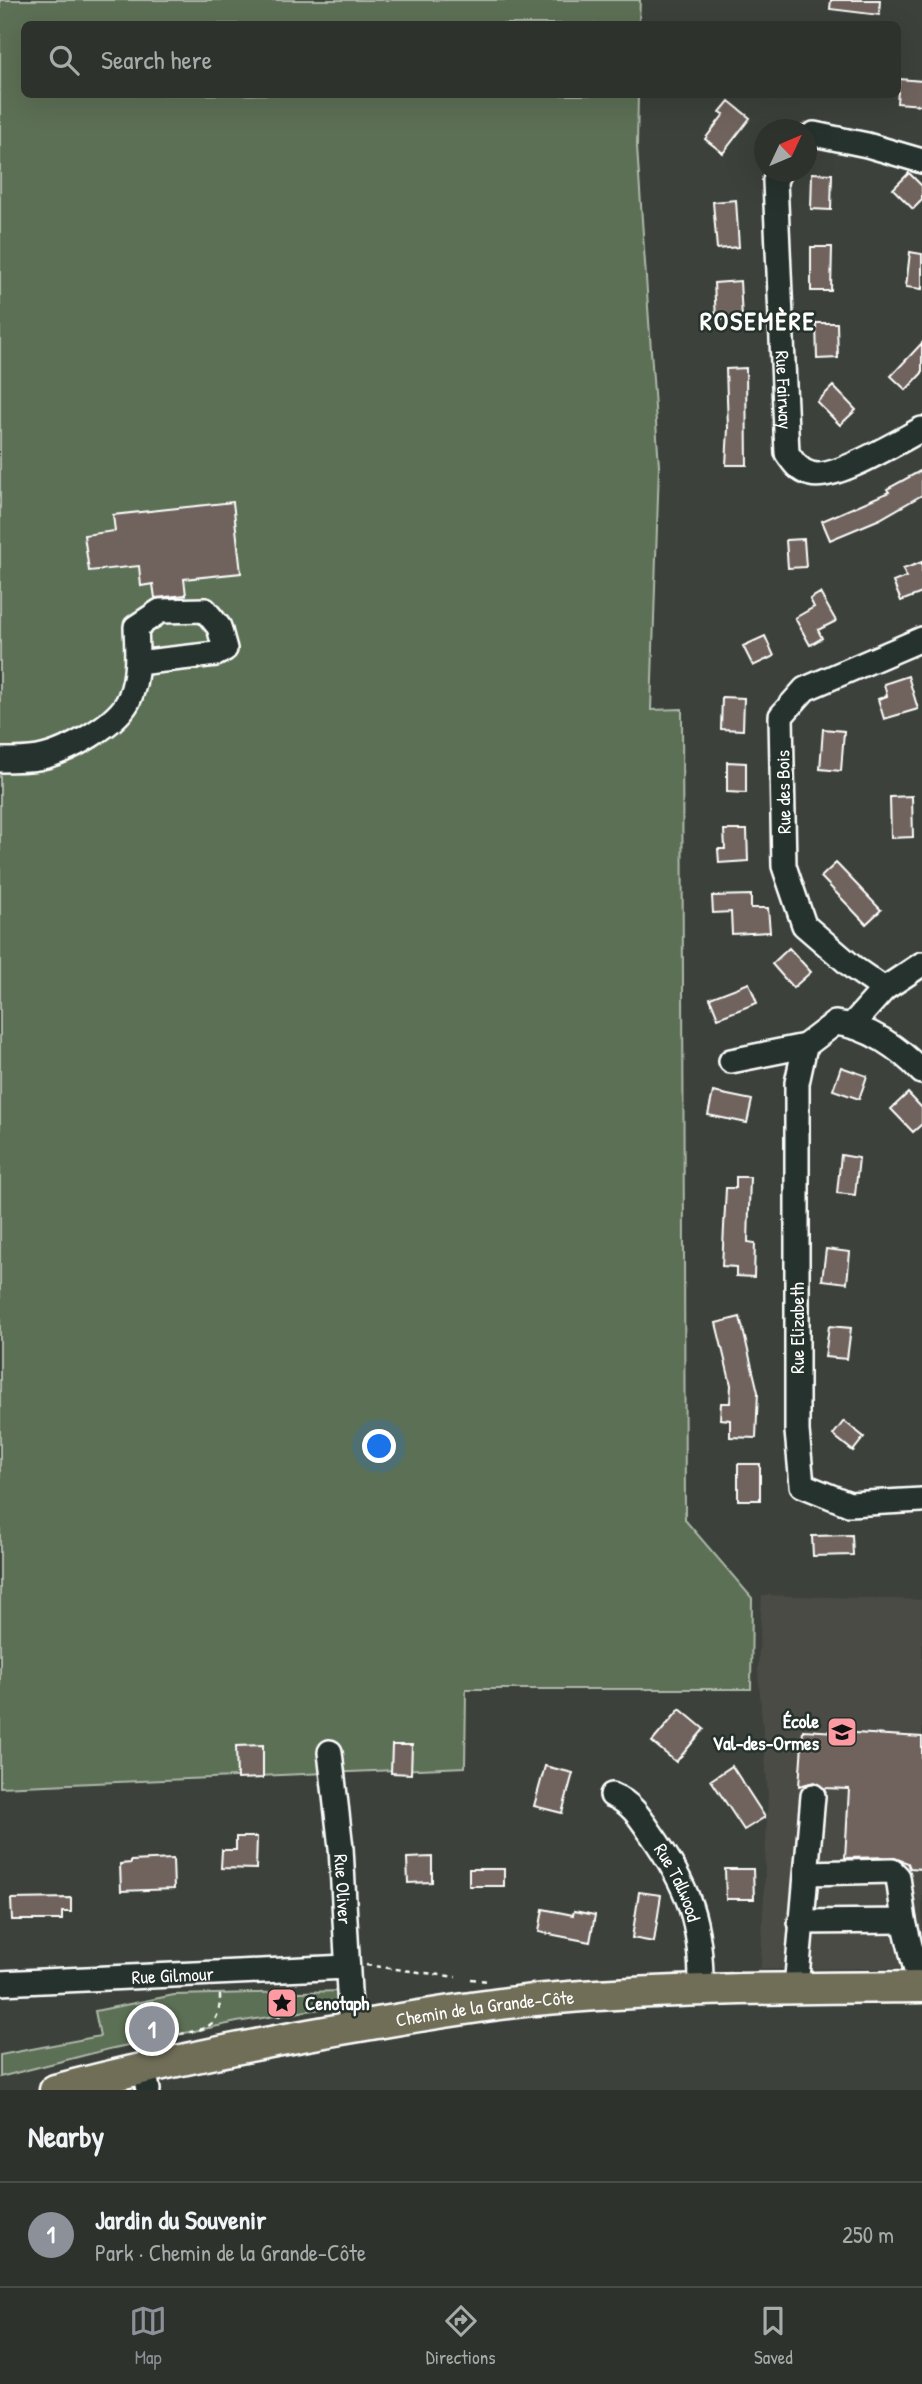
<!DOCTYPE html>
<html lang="en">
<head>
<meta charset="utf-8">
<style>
  :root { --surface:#2d322c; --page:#353a34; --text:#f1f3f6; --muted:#a7aaa9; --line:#484d48; --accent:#8c9099 }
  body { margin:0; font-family:"Patrick Hand",sans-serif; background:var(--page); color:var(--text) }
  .compass { position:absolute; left:754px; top:119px; width:63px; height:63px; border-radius:50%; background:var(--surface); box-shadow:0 7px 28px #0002; rotate:46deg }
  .you { position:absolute; left:380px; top:1447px; width:24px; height:24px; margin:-18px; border:5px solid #fff; border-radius:50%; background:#1a73e8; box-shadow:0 0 0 10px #1a73e833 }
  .badge { display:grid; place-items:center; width:46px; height:46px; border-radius:50%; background:var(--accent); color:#fff; font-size:23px; font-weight:700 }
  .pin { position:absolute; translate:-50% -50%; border:4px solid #fff; box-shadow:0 2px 7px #0006 }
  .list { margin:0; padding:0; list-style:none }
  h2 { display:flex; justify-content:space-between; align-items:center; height:91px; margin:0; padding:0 28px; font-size:30px }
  h2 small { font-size:23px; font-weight:400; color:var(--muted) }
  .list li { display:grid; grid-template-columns:46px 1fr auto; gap:21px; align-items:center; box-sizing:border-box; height:105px; padding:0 28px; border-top:2px solid var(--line) }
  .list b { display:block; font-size:26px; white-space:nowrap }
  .list p { margin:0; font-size:23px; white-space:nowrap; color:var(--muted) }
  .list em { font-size:23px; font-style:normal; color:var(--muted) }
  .icon { flex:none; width:38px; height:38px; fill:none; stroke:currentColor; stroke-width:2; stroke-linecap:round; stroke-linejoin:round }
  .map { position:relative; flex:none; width:922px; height:2090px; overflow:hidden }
  .search { position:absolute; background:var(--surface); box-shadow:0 7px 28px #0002; left:21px; right:21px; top:21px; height:77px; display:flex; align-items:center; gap:18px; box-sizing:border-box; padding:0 24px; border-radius:10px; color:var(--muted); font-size:26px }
  .sheet { height:196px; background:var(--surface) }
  nav { display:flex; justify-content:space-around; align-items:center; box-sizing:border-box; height:98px; border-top:2px solid var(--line); background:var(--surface); font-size:19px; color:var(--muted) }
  nav a { display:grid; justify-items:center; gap:4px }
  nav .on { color:var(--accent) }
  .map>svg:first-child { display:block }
</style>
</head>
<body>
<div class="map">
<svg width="922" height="2090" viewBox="0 0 922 2090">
  <rect width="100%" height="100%" fill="#3c423b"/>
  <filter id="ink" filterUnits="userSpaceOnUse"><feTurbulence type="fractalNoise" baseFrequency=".0143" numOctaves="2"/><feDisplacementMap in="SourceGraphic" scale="14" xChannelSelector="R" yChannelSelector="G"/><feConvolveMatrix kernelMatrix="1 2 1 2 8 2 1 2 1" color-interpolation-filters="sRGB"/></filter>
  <g filter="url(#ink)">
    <path fill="#4c4c45" d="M762 1595 922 1600V1968L761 1969 768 1794 758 1670Z"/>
    <path fill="#5c7054" stroke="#aeb8aa" stroke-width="2" d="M0 0H640L639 24H24V94L638 95 637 147 659 466 651 710 682 709 685 1520 752 1598 751 1689H466L465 1767 0 1787Z
      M343 1991 339 2006 237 2022 109 2049 0 2077V2055L100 2036 95 2011 174 1995Z"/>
    <path fill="#70645d" stroke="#fff" stroke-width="2" d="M831 0H880L879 15 830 9Z
      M899 79 922 81V105L897 103Z
      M729 101 750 118 723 153 705 139 724 114 720 112Z
      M812 173 832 174 831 210 811 209Z
      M909 173 922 186V200L913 209 893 189Z
      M736 200 739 247 717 249 713 202Z
      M811 247H832L831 291H811Z
      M910 252 922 254V289L906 287Z
      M740 281 742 318 716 319 714 283Z
      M816 323H837L838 358 817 359Z
      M922 343V373L906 390 891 376Z
      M746 368 747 465H726L728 428 726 369Z
      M833 386 856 410 840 425 817 402Z
      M922 470V495L880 519 830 540 822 521 889 492 887 489Z
      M233 502 241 573 184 579 186 595 155 598 153 584 141 586 139 566 89 571 84 535 115 531 113 515Z
      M804 539 806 567 788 568 786 540Z
      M922 562V593L901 601 893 582 906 577 903 569Z
      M820 593 836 621 818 630 822 638 810 645 795 618 814 607 810 599Z
      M765 636 774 656 753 666 743 646Z
      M908 676 918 709 884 719 878 699 887 696 884 684Z
      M722 697 744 698 743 730 721 729Z
      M823 729 844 731 841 771 820 769Z
      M727 762 746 763V793L727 792Z
      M912 796 913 837 891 838 890 797Z
      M724 830H747L748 861 719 863 718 849H725Z
      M836 863 881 910 866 924 821 877Z
      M751 895V908H768L770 932 732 934 731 912 713 913 712 896Z
      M789 948 811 972 793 988 772 964Z
      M749 983 757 1003 718 1018 710 998Z
      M841 1067 867 1076 859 1099 833 1090Z
      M713 1092 752 1100 747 1123 708 1115Z
      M908 1093 922 1108V1124L913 1132 891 1109Z
      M841 1155 859 1158 855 1195 837 1193Z
      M736 1177H750L748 1242 755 1243 754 1277 736 1276V1267L722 1266 726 1188H736Z
      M826 1249 850 1252 847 1283 822 1280Z
      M740 1317 758 1392 756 1438 730 1437V1420L720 1419 721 1403H730L731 1385 716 1323Z
      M829 1326 851 1328 847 1359 825 1357Z
      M844 1421 864 1437 853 1451 833 1435Z
      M738 1464H760V1500H738Z
      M852 1535 853 1555 813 1556 812 1536Z
      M680 1709 704 1729 676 1762 652 1742Z
      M803 1730 922 1737V1869L910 1868 908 1863 892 1857 845 1858 849 1789 824 1788 814 1782 799 1786Z
      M263 1745V1778L237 1779 236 1746Z
      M392 1745H412L411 1774 391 1773Z
      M545 1766 573 1773 562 1813 534 1806Z
      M732 1766 765 1817 744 1830 711 1780Z
      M236 1837H257L256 1869 221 1868 222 1850H236Z
      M432 1857V1882L408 1883 407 1858Z
      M173 1859 174 1889 121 1891 120 1864 131 1863V1861Z
      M469 1869H504V1886H469Z
      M725 1869H753L754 1899H726Z
      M639 1892 661 1895 654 1942 632 1938Z
      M71 1898V1912H62V1920H12L11 1899Z
      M543 1909 573 1915 574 1911 595 1915 590 1942 539 1932Z"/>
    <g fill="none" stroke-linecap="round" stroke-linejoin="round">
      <g stroke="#fff" stroke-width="28">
        <g id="minor">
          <path d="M806 138 814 134 867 145 922 161"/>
          <path id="s1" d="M779 172 775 181 787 453C793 462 799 471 811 474 834 481 899 441 922 429"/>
          <path d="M0 760C12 760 26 760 38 758 65 753 120 724 130 697 139 675 137 649 136 627L160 611 205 610 219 627 225 649 216 654 137 663"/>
          <path d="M884 989 855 969 804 925 784 866 781 716 805 689 922 639"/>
          <path d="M852 1025 884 989 922 964"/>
          <path d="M731 1061 805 1046"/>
          <path d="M922 1072C899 1048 868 1026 835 1023L805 1046 797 1083V1431L802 1485 849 1504 922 1500"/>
          <path id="s2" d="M330 1752 341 1848 351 2027"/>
          <path id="s3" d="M612 1795C630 1802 640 1817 650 1832 689 1887 702 1923 701 1990"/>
          <path d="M904 1921 920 1987"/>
          <path d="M800 1922 904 1921 898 1877 892 1871 807 1873"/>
          <path id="s4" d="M0 1983 347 1967"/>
          <path d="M796 1988 813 1796"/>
          <path d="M144 2067 148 2090"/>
        </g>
      </g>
      <g stroke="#fff" stroke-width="35">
        <g id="major">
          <path id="s5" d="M55 2090C162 2062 269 2041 377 2023 430 2014 482 2005 535 2000 664 1988 793 1988 922 1987"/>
        </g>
      </g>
      <path stroke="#fff" stroke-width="2.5" stroke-dasharray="5 5" stroke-linecap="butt" d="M366 1965 456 1977
        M471 1979 488 1981
        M279 2017 282 2004
        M170 2037C199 2028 221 2034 220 1994"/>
      <use href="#minor" stroke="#26332d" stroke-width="23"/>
      <use href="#major" stroke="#716e59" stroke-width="30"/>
    </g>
  </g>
  <defs>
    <g id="school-square" transform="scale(1.575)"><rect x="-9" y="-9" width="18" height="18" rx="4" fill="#ff9aa2" stroke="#26332d"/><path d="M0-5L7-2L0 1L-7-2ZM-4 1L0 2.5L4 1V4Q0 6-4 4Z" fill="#111"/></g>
    <g id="sight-square" transform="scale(1.575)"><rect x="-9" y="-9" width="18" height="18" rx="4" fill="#ff9aa2" stroke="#26332d"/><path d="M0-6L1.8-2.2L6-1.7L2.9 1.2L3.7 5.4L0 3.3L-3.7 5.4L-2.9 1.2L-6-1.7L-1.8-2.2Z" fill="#111"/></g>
  </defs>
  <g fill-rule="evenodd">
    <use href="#school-square" x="842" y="1732"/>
    <use href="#sight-square" x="282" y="2003"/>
  </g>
  <g text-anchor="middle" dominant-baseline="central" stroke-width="5" stroke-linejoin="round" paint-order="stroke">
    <g font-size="19" fill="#fff" stroke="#26332d">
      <text stroke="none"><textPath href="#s1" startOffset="219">Rue Fairway</textPath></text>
      <text transform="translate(783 792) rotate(-91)">Rue des Bois</text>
      <text transform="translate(797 1328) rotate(-90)">Rue Elizabeth</text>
      <text stroke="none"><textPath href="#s3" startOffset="112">Rue Tallwood</textPath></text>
      <text stroke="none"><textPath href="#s2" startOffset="138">Rue Oliver</textPath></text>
      <text stroke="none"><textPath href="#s4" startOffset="173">Rue Gilmour</textPath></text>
      <text stroke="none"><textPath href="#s5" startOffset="438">Chemin de la Grande-Côte</textPath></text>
    </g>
    <g font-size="19" font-weight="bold" fill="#fff" stroke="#26332d" text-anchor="end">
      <text x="819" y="1721">École<tspan x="819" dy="22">Val-des-Ormes</tspan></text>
      <text x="305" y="2003" text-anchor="start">Cenotaph</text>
    </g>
    <g font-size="26" font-weight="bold" letter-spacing="2" fill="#fff" stroke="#26332d">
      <text x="758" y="320">ROSEMÈRE</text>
    </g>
  </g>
</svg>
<svg class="compass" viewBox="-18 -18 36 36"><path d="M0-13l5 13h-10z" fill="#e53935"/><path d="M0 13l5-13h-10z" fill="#a7aaa9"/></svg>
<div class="you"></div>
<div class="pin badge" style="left:152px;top:2029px">1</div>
<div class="search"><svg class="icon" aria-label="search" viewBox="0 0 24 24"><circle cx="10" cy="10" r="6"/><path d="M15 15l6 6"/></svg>Search here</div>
</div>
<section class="sheet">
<h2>Nearby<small></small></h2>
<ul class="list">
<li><span class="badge">1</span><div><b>Jardin du Souvenir</b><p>Park · Chemin de la Grande-Côte</p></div><em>250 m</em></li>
</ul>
</section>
<nav>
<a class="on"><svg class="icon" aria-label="map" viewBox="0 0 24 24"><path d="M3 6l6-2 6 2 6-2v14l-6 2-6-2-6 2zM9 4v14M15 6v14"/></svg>Map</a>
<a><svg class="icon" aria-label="directions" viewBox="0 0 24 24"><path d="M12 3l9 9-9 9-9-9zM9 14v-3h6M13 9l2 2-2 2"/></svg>Directions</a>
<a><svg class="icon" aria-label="saved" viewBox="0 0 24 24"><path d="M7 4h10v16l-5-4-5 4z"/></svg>Saved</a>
</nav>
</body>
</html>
